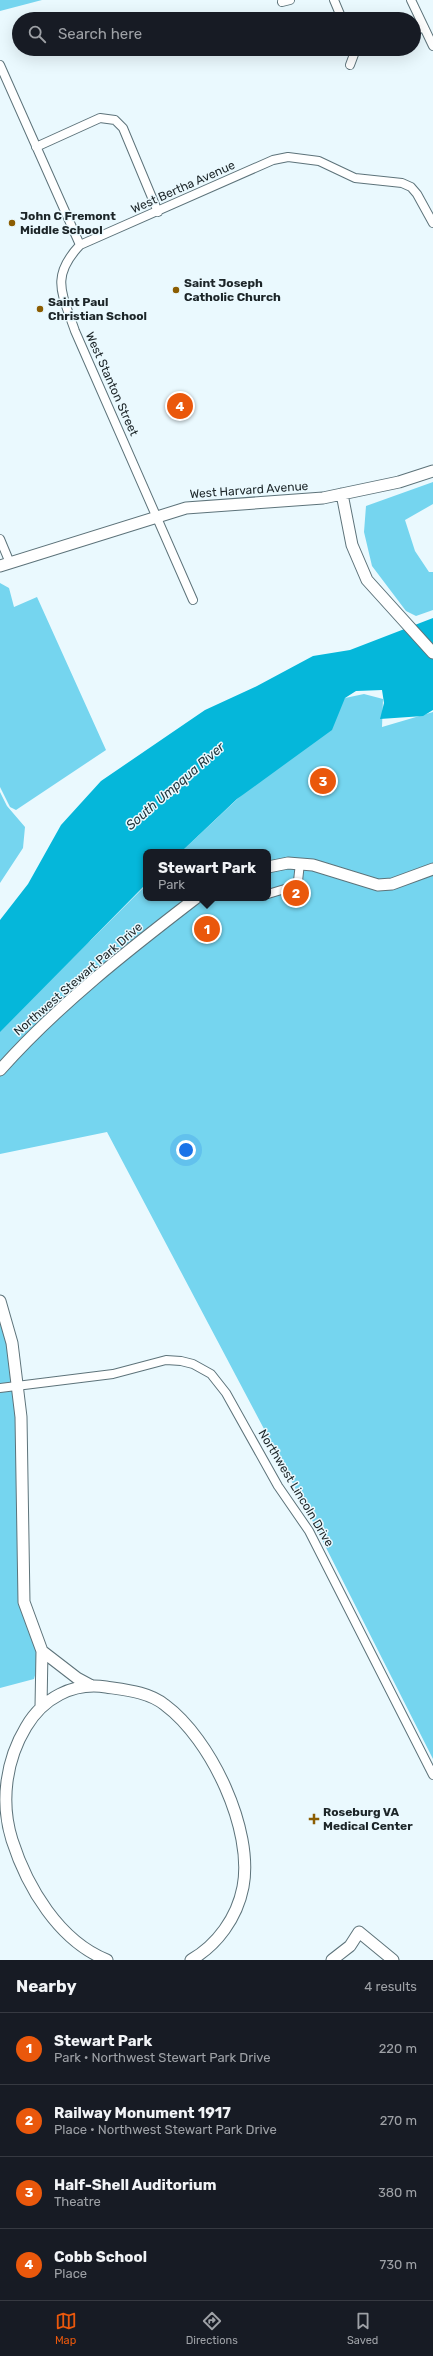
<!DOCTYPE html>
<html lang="en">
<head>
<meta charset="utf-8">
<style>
  :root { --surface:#171b24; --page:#242831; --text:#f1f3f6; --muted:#9ea1a6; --line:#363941; --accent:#ea580c }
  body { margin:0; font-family:Rubik,sans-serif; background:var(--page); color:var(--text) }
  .you { position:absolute; left:186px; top:1150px; width:14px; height:14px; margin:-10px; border:3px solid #fff; border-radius:50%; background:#1a73e8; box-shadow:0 0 0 6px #1a73e833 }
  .badge { display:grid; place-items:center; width:26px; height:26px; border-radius:50%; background:var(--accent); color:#fff; font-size:13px; font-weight:700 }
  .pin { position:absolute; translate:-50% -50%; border:2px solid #fff; box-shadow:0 1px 4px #0006 }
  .popup { position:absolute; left:143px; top:849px; width:128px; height:52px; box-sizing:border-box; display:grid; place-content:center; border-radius:8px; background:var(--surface); filter:drop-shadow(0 1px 3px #0005); font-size:13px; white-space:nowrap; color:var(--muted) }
  .popup b { font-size:15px; color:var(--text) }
  .popup::after { content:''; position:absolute; left:50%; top:100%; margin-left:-8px; border:8px solid transparent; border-top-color:var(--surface) }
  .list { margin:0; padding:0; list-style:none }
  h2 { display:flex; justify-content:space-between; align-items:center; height:52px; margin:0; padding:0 16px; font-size:17px }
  h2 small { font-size:13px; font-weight:400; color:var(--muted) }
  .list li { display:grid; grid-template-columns:26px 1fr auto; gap:12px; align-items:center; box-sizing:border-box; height:72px; padding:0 16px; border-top:1px solid var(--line) }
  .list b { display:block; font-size:15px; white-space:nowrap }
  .list p { margin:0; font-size:13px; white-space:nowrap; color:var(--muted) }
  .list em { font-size:13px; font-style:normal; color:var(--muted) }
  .icon { flex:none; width:22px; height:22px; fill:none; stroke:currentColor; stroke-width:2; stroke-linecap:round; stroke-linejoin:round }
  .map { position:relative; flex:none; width:433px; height:1960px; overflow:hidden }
  .search { position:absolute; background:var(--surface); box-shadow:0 4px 16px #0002; left:12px; right:12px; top:12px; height:44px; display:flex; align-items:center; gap:10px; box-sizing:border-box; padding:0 14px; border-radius:22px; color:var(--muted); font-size:15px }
  .sheet { height:340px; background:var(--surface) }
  nav { display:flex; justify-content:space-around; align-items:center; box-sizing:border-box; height:56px; border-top:1px solid var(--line); background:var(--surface); font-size:11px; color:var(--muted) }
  nav a { display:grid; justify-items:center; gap:2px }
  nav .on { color:var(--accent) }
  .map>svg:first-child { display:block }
</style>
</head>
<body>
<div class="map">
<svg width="433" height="1960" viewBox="0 0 433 1960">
  <rect width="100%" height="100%" fill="#eaf9fe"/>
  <path fill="#75d5ef" d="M0 0H42L0 11Z
    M433 482V504L405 520 415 551 429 572H433V610L416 616 406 611 372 566 364 532 366 506Z
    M0 583 9 588 14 607 37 597 106 750 16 810 10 807 0 787Z
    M364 694 383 699 382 727 433 712V1759L310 1516 107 1132 0 1154V1011L91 940 146 885V898H268V852H181L345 698Z
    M0 792 7 806 25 827 23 848 0 883Z
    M0 1305 15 1365 23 1585 39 1661 34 1679 0 1688Z"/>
  <path fill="#05b7da" d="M433 618V710L423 716 380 719 384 703 382 690 356 691 345 698 332 730 237 799 181 852H146V884L0 1032V920L28 884 61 825 101 781 205 710 257 686 313 656 350 650Z"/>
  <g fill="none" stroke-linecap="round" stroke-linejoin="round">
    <g stroke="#5d737a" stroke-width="10">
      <path id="street" d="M334 0 342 19
        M411 0 433 46
        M282 2 290 0
        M414 31 424 27
        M359 49H370
        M0 65 80 245
        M350 65 356 49
        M36 147 100 118 115 120 123 128 158 212
        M0 539 10 563
        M193 600 75 331C62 293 50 277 80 245L273 160 288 157 319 161 355 178 402 183 411 187 417 194 433 223
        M268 894 288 888 298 881 300 863
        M0 1388 113 1374 166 1360 181 1361 193 1364 211 1374 226 1393 278 1486 309 1531 433 1775"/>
    </g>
    <g stroke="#5d737a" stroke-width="13">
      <path id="secondary" d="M342 494 352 545 367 580 433 653
        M0 566 186 508 323 498 399 482 433 471
        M268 867 288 863 313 865 378 885 392 884 433 869
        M0 1070C58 1005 127 951 196 898
        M0 1301 12 1343 21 1417 24 1602 42 1651
        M41 1707 42 1651 77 1678 90 1685
        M107 1960C59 1941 27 1887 12 1840 0 1802 6 1760 26 1727 43 1698 73 1682 106 1687 126 1690 149 1692 165 1705 211 1739 254 1830 243 1887 237 1918 217 1945 191 1960
        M332 1960 350 1946 359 1932 393 1960"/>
    </g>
    <use href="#street" stroke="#fff" stroke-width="8"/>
    <use href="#secondary" stroke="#fff" stroke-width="11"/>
  </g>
  <g fill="#8b5d02" stroke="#eaf9fe" stroke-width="1.5">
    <circle cx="12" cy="223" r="4"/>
    <circle cx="176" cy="290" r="4"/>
    <circle cx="40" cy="309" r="4"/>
    <path d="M312 1813h4v4h4v4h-4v4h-4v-4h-4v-4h4z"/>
  </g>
  <g text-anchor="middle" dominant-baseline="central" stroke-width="3" stroke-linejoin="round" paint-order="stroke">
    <g font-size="12" fill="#1c2528" stroke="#eaf9fe">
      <text transform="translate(183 187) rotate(-24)">West Bertha Avenue</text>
      <text transform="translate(112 384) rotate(66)">West Stanton Street</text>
      <text transform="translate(249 490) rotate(-4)">West Harvard Avenue</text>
      <text transform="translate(78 979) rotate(-41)">Northwest Stewart Park Drive</text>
      <text transform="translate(296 1488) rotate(59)">Northwest Lincoln Drive</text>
    </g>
    <g font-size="12" font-weight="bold" fill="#1c2528" stroke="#eaf9fe" text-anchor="start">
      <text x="20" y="216">John C Fremont<tspan x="20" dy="14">Middle School</tspan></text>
      <text x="184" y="283">Saint Joseph<tspan x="184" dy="14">Catholic Church</tspan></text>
      <text x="48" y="302">Saint Paul<tspan x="48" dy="14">Christian School</tspan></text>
      <text x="323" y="1812">Roseburg VA<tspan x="323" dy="14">Medical Center</tspan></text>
    </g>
    <g font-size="13" font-style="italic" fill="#21383f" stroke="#eaf9fe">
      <text transform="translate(175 786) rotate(-41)">South Umpqua River</text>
    </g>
  </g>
</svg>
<div class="you"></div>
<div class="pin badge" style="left:207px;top:929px">1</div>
<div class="popup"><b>Stewart Park</b>Park</div>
<div class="pin badge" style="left:296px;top:893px">2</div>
<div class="pin badge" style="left:323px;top:781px">3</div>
<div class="pin badge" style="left:180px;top:406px">4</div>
<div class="search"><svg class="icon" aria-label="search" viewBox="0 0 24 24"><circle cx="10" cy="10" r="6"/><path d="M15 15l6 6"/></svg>Search here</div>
</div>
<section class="sheet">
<h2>Nearby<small>4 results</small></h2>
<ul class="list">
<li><span class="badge">1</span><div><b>Stewart Park</b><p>Park · Northwest Stewart Park Drive</p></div><em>220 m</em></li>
<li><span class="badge">2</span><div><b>Railway Monument 1917</b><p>Place · Northwest Stewart Park Drive</p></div><em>270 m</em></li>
<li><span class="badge">3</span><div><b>Half-Shell Auditorium</b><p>Theatre</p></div><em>380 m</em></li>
<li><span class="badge">4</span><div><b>Cobb School</b><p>Place</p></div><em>730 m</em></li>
</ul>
</section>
<nav>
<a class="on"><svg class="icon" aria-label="map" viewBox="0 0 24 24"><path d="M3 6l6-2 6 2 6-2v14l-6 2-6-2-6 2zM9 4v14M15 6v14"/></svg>Map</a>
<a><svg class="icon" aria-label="directions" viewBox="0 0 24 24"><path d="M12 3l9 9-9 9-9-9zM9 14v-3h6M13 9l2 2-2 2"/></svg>Directions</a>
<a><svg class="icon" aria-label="saved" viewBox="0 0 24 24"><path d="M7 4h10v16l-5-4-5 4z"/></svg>Saved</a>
</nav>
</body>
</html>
